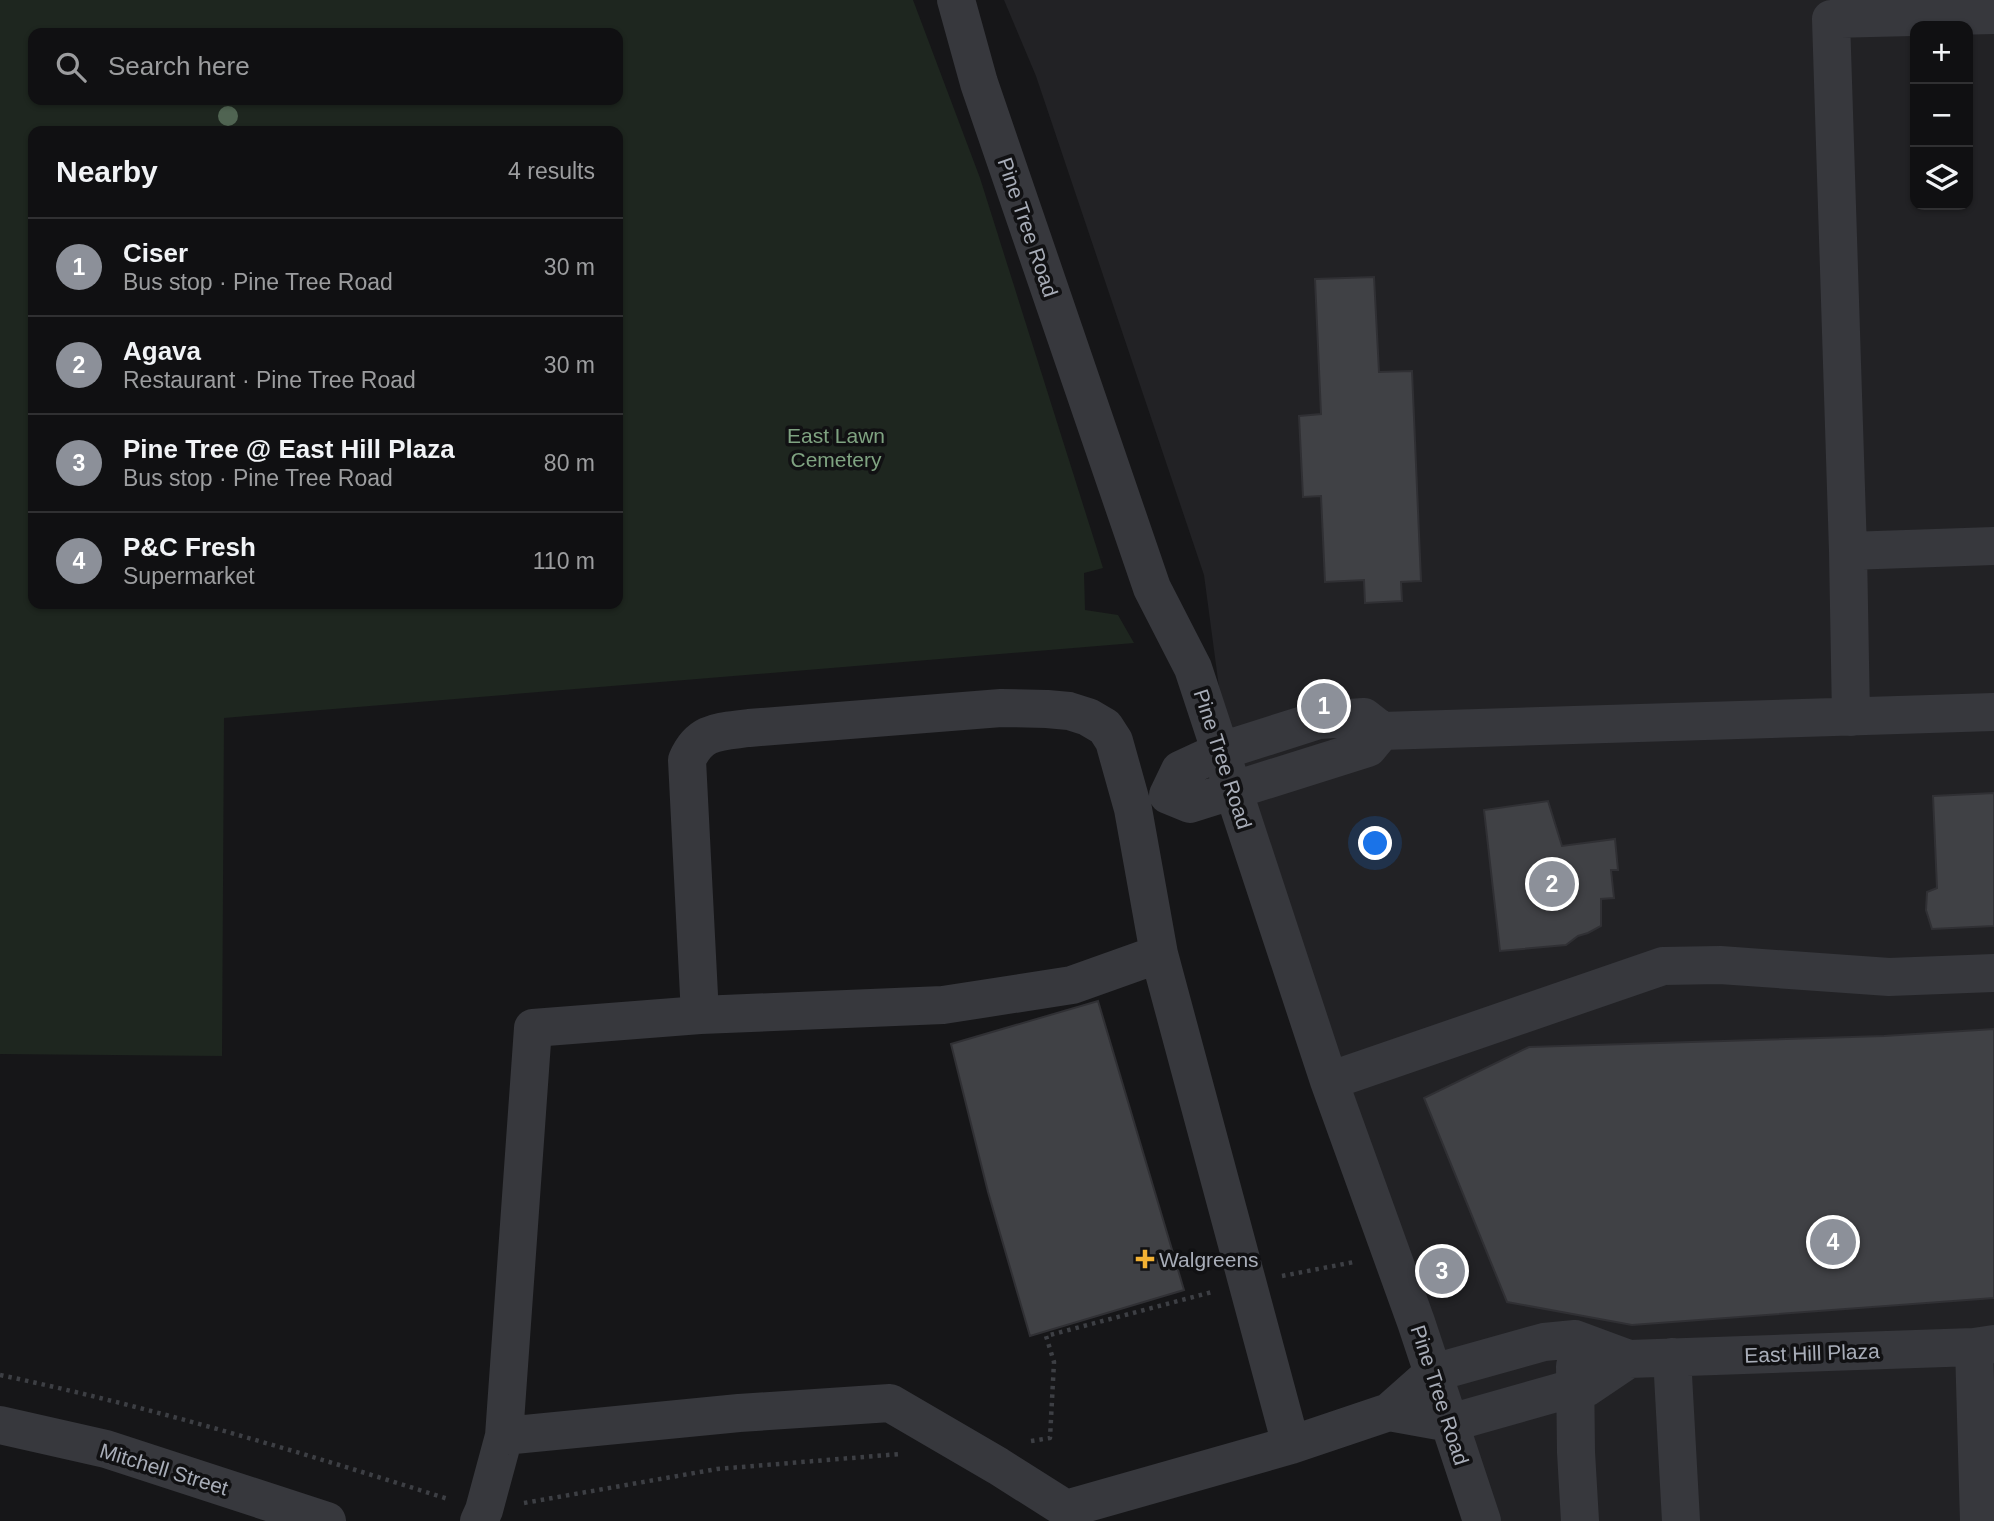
<!DOCTYPE html>
<html lang="en">
<head>
<meta charset="utf-8">
<style>
  :root { --surface:#101012; --page:#19191b; --text:#f1f3f6; --muted:#9c9d9f; --line:#303032; --accent:#8c9099 }
  body { margin:0; font-family:Helvetica,sans-serif; background:var(--page); color:var(--text) }
  .controls { position:absolute; right:21px; top:21px; display:grid; overflow:hidden; border-radius:14px; box-shadow:0 2px 5px #0004 }
  .controls button { width:63px; height:63px; display:grid; place-items:center; padding:0; border:0; border-bottom:2px solid var(--line); background:var(--surface); color:var(--text); font:35px sans-serif }
  .you { position:absolute; left:1376px; top:844px; width:24px; height:24px; margin:-18px; border:5px solid #fff; border-radius:50%; background:#1a73e8; box-shadow:0 0 0 10px #1a73e833 }
  .badge { display:grid; place-items:center; width:46px; height:46px; border-radius:50%; background:var(--accent); color:#fff; font-size:23px; font-weight:700 }
  .pin { position:absolute; translate:-50% -50%; border:4px solid #fff; box-shadow:0 2px 7px #0006 }
  .list { margin:0; padding:0; list-style:none }
  h2 { display:flex; justify-content:space-between; align-items:center; height:91px; margin:0; padding:0 28px; font-size:30px }
  h2 small { font-size:23px; font-weight:400; color:var(--muted) }
  .list li { display:grid; grid-template-columns:46px 1fr auto; gap:21px; align-items:center; box-sizing:border-box; height:98px; padding:0 28px; border-top:2px solid var(--line) }
  .list b { display:block; font-size:26px; white-space:nowrap }
  .list p { margin:0; font-size:23px; white-space:nowrap; color:var(--muted) }
  .list em { font-size:23px; font-style:normal; color:var(--muted) }
  .icon { flex:none; width:38px; height:38px; fill:none; stroke:currentColor; stroke-width:2; stroke-linecap:round; stroke-linejoin:round }
  .map { position:relative; flex:none; width:1994px; height:1521px; overflow:hidden }
  .search { position:absolute; background:var(--surface); box-shadow:0 2px 5px #0004; left:28px; top:28px; width:595px; height:77px; display:flex; align-items:center; gap:18px; box-sizing:border-box; padding:0 24px; border-radius:14px; color:var(--muted); font-size:26px }
  .panel { position:absolute; background:var(--surface); box-shadow:0 2px 5px #0004; left:28px; top:126px; width:595px; height:483px; border-radius:14px }
  .map>svg:first-child { display:block }
</style>
</head>
<body>
<div class="map">
<svg width="1994" height="1521" viewBox="0 0 1994 1521">
  <rect width="100%" height="100%" fill="#161618"/>
  <path fill="#222225" fill-rule="evenodd" d="M1004 0H1994V1521H1482L1233 792 1204 575 1036 76ZM1915 26H1968V205H1915Z"/>
  <path fill="#1e261f" fill-rule="evenodd" d="M0 0H913L980 178 1103 568 1084 573 1085 610 1118 615 1134 643 224 718 222 1056 0 1054ZM33 33H618V100H33ZM33 131H618V604H33Z"/>
  <path fill="#404145" stroke="#303034" stroke-width="2" d="M1374 277 1379 372 1412 371 1421 581 1401 582 1402 601 1365 603 1364 580 1325 582 1321 496 1303 497 1299 416 1321 414 1315 279Z
    M1994 793V926L1932 929 1926 910 1927 892 1937 888 1933 796Z
    M1548 801 1562 846 1615 839 1618 870H1611L1614 898 1601 899V926L1588 933 1578 936 1566 945 1500 951 1484 810Z
    M1098 1001 1184 1290 1030 1336 988 1192 951 1044Z
    M1994 1029V1298L1632 1325 1507 1302 1424 1098 1529 1047 1884 1036Z"/>
  <g fill="none" stroke-linecap="round" stroke-linejoin="round">
    <path stroke="#3d3f44" stroke-width="4.5" stroke-dasharray="3.5 5" stroke-linecap="butt" d="M1282 1276 1354 1262
      M0 1375C152 1407 300 1452 448 1499
      M1031 1441 1050 1438 1054 1362 1046 1336 1212 1292
      M524 1503 717 1469 900 1454"/>
    <path stroke="#37383d" stroke-width="38" d="M956 0 979 83 1152 588 1193 668 1329 1081 1416 1322 1482 1521
      M1848 551 1994 546
      M1364 717 1382 731 1368 748 1190 804 1168 795 1180 770 1221 751 1319 720Z
      M1851 717 1848 551 1831 19 1994 15
      M1382 731 1994 712
      M1159 954 1291 1445
      M1329 1081 1663 966 1720 965 1889 977 1994 973
      M1974 1347 1979 1521
      M1672 1357 1681 1521
      M1629 1359 1586 1388 1563 1391 1450 1423 1389 1412 1433 1373 1544 1342 1575 1339 1629 1359 1974 1347 1994 1344
      M1575 1366 1576 1452 1580 1521
      M0 1425 106 1449 327 1521
      M504 1436 739 1413 890 1403 998 1466 1066 1509 1291 1445 1389 1412
      M479 1521 484 1510 504 1436 533 1028 700 1015 943 1005 1072 985 1159 954 1133 809 1114 741 1105 727 1088 717 1069 711 1047 709 1001 708 749 728C719 732 700 730 687 760L700 1015"/>
  </g>
  <circle fill="#506452" cx="228" cy="116" r="10"/>
  <path fill="#f2b134" stroke="#111113" stroke-width="2.5" d="M1141.5 1248.5h7v7h7v7h-7v7h-7v-7h-7v-7h7z"/>
  <g text-anchor="middle" dominant-baseline="central" stroke-width="7" stroke-linejoin="round" paint-order="stroke">
    <g font-size="21" fill="#a8adb8" stroke="#111113">
      <text transform="translate(1028 227) rotate(71)">Pine Tree Road</text>
      <text transform="translate(1223 759) rotate(72)">Pine Tree Road</text>
      <text transform="translate(1812 1353) rotate(-2)">East Hill Plaza</text>
      <text transform="translate(1440 1395) rotate(72)">Pine Tree Road</text>
      <text transform="translate(164 1469) rotate(17)">Mitchell Street</text>
    </g>
    <g font-size="21" fill="#7fa381" stroke="#111113">
      <text x="836" y="435">East Lawn<tspan x="836" dy="24">Cemetery</tspan></text>
    </g>
    <g font-size="21" fill="#a8adb8" stroke="#111113" text-anchor="start">
      <text x="1159" y="1259">Walgreens</text>
    </g>
  </g>
</svg>
<div class="controls">
<button>+</button>
<button>−</button>
<button><svg class="icon" aria-label="layers" viewBox="0 0 24 24"><path d="M12 4l9 5-9 5-9-5zM3 14l9 5 9-5"/></svg></button>
</div>
<div class="you"></div>
<div class="pin badge" style="left:1324px;top:706px">1</div>
<div class="pin badge" style="left:1552px;top:884px">2</div>
<div class="pin badge" style="left:1442px;top:1271px">3</div>
<div class="pin badge" style="left:1833px;top:1242px">4</div>
<div class="search"><svg class="icon" aria-label="search" viewBox="0 0 24 24"><circle cx="10" cy="10" r="6"/><path d="M15 15l6 6"/></svg>Search here</div>
<section class="panel">
<h2>Nearby<small>4 results</small></h2>
<ul class="list">
<li><span class="badge">1</span><div><b>Ciser</b><p>Bus stop · Pine Tree Road</p></div><em>30 m</em></li>
<li><span class="badge">2</span><div><b>Agava</b><p>Restaurant · Pine Tree Road</p></div><em>30 m</em></li>
<li><span class="badge">3</span><div><b>Pine Tree @ East Hill Plaza</b><p>Bus stop · Pine Tree Road</p></div><em>80 m</em></li>
<li><span class="badge">4</span><div><b>P&amp;C Fresh</b><p>Supermarket</p></div><em>110 m</em></li>
</ul>
</section>
</div>
</body>
</html>
